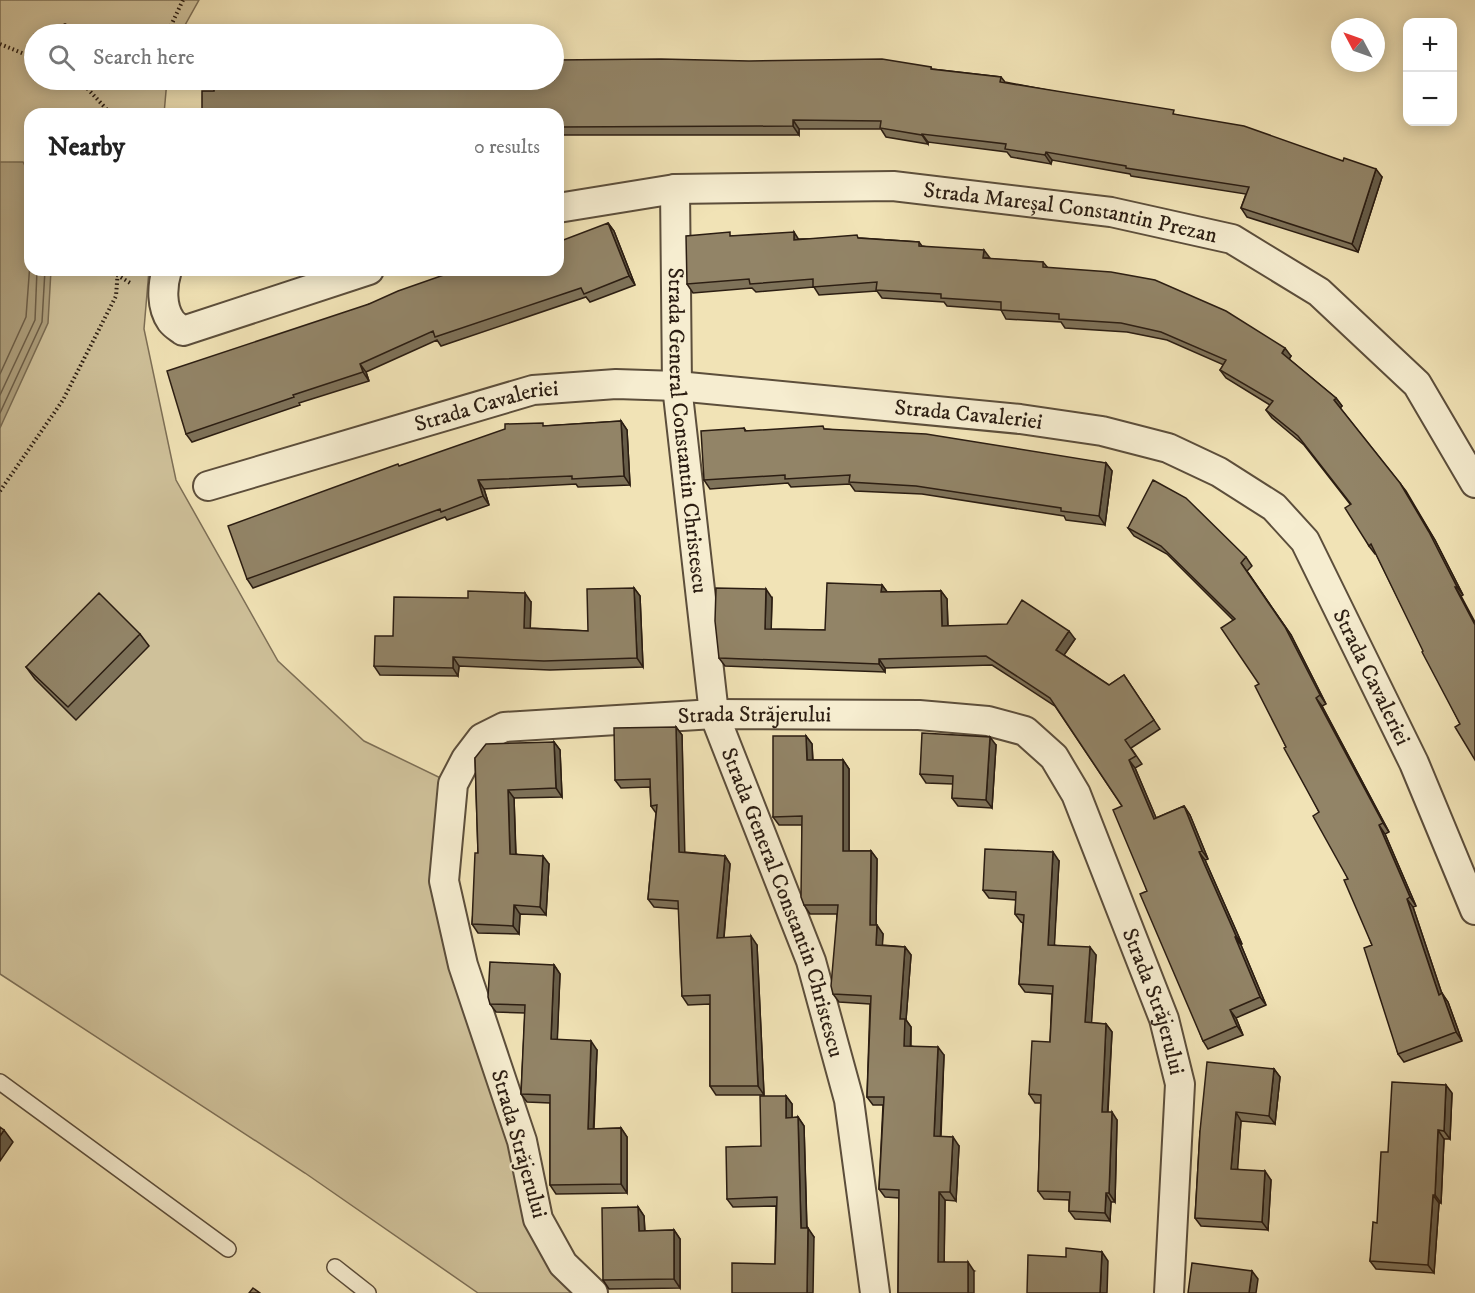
<!DOCTYPE html>
<html lang="en">
<head>
<meta charset="utf-8">
<style>
  :root { --surface:#fff; --page:#f6f6f6; --text:#222; --muted:#767676; --line:#e0e0e0 }
  body { margin:0; font-family:"IM FELL DW Pica",serif; background:var(--page); color:var(--text) }
  .controls { position:absolute; right:18px; top:18px; display:grid; overflow:hidden; border-radius:12px; box-shadow:0 3px 15px #0003 }
  .controls button { width:54px; height:54px; display:grid; place-items:center; padding:0; border:0; border-bottom:2px solid var(--line); background:var(--surface); color:var(--text); font:30px sans-serif }
  .compass { position:absolute; left:1331px; top:18px; width:54px; height:54px; border-radius:50%; background:var(--surface); box-shadow:0 3px 15px #0003; rotate:311deg }
  .list { margin:0; padding:0; list-style:none }
  h2 { display:flex; justify-content:space-between; align-items:center; height:78px; margin:0; padding:0 24px; font-size:26px }
  h2 small { font-size:20px; font-weight:400; color:var(--muted) }
  .icon { flex:none; width:33px; height:33px; fill:none; stroke:currentColor; stroke-width:2; stroke-linecap:round; stroke-linejoin:round }
  .map { position:relative; flex:none; width:1475px; height:1293px; overflow:hidden }
  .search { position:absolute; background:var(--surface); box-shadow:0 3px 15px #0003; left:24px; top:24px; width:540px; height:66px; display:flex; align-items:center; gap:15px; box-sizing:border-box; padding:0 21px; border-radius:33px; color:var(--muted); font-size:22px }
  .panel { position:absolute; background:var(--surface); box-shadow:0 3px 15px #0003; left:24px; top:108px; width:540px; height:168px; border-radius:18px }
  .map>svg:first-child { display:block }
</style>
</head>
<body>
<div class="map">
<svg width="1475" height="1293" viewBox="0 0 1475 1293">
  <rect width="100%" height="100%" fill="#f1e3b6"/>
  <filter id="stains"><feTurbulence type="fractalNoise" baseFrequency=".00333" numOctaves="4"/><feColorMatrix values="0 0 0 0 .2 0 0 0 0 .09 0 0 0 0 .02 0 0 0 .5 -.17"/></filter>
  <radialGradient id="worn" r=".72"><stop offset=".6" stop-color="#630" stop-opacity="0"/><stop offset="1" stop-color="#630" stop-opacity=".3"/></radialGradient>
  <path fill="#cfc19a" stroke="#7d6f56" stroke-width="1.5" d="M0 0H199L180 34H34V80H167L164 114H30V270H149L144 329 176 480 278 661 364 741 453 784 444 881 538 1219 595 1293H478L305 1173 0 974Z"/>
  <path fill="#aea07e" stroke="#7a6c53" stroke-width="1.5" d="M0 162H23L30 175V270H51L48 323 0 428Z"/>
  <g fill="none" stroke-linecap="round" stroke-linejoin="round">
    <path stroke="#6c5e48" stroke-width="1.5" d="M0 374 26 317 30 263
      M0 395 35 320 37 270
      M0 413 42 322 45 270"/>
    <g stroke="#5c4e3b" stroke-width="18">
      <path id="lane" d="M0 1082 228 1249
        M335 1267 368 1293"/>
    </g>
    <g stroke="#5c4e3b" stroke-width="32">
      <g id="street">
        <path id="s1" d="M675 189 677 386 714 714 811 961 849 1100 875 1293"/>
        <path id="s2" d="M558 208 675 189 893 186 1111 212 1232 239 1319 292 1417 384 1475 483"/>
        <path d="M167 270C162 286 161 307 171 321 174 325 179 328 183 331L369 270"/>
        <path id="s3" d="M208 486 533 390 616 384 677 386 1020 419 1102 431 1168 448 1219 472 1274 507 1305 541 1414 763 1475 910"/>
        <path id="s4" d="M593 1293 563 1264 538 1219 522 1141 463 965 444 881 453 784 466 759 482 738 504 727 714 714 919 715 988 721 1025 731 1054 757 1076 794 1164 1019 1180 1084 1169 1293"/>
      </g>
    </g>
    <path stroke="#2b1d12" stroke-width="4" stroke-dasharray="1.5 3" stroke-linecap="butt" d="M54 34 65 25 85 34
      M124 34 136 27 168 32
      M167 34 183 0
      M0 44 34 58
      M86 80V87L111 114
      M117 275 132 284
      M0 491 63 400 116 296 118 270"/>
    <use href="#lane" stroke="#f6edd0" stroke-width="15"/>
    <use href="#street" stroke="#f6edd0" stroke-width="28"/>
  </g>
  <path fill="#7e7259" stroke="#2b1d12" stroke-width="1.5" d="M931 67 932 69 1001 77 1005 82 1177 115 1382 177 1358 252 1247 217 1241 208 1246 194 1131 176 1130 174 1052 160 1051 164 1011 157 1007 152 928 142V144L886 137 881 129H799V135H558V114L214 91Z
    M608 223 614 231 635 285 590 302 586 297 441 346 437 340 366 372 369 381 299 403 300 405 192 442 186 434 369 304 558 270Z
    M732 236 799 239 860 238 919 242 922 246 990 259 1043 262 1048 268 1291 356 1289 359 1336 398 1342 406 1340 408 1406 491 1435 540 1463 595 1461 596 1460 724 1376 554H1375L1369 546 1350 504 1304 445 1272 418 1266 410 1270 405 1226 378 1220 370 1224 365 1167 340 1127 332 1065 328 1061 322 1006 319 1001 310 947 306 944 302 882 298 877 291 819 295 814 287 756 292 752 288 693 293 687 284Z
    M621 421 627 430 630 485 578 487 576 484 484 489 489 505 447 520 445 517 253 588 247 579 400 466 545 426Z
    M744 428 746 431 826 429 1106 463 1112 471 1105 525 1066 520 1064 516 922 494 855 491 850 484 791 487 788 483 710 489 704 480Z
    M1128 528 1246 557 1252 566 1247 571 1291 635 1326 704 1322 706 1389 832 1385 834 1416 906 1413 907 1442 994 1448 1002 1462 1041 1404 1062 1398 1054 1372 945 1348 879 1319 812 1286 747 1259 684 1233 620 1167 554 1134 536Z
    M882 585 887 592 941 591 947 599 948 626 1075 639 1064 655 1109 685 1124 675 1160 729 1131 748 1142 764 1135 768 1156 818 1184 806 1190 815 1208 859 1205 860 1242 944 1241 945 1266 1005 1236 1018 1243 1035 1208 1049 1203 1041 1147 891 1122 806 1055 706 992 665 885 668V672L725 666 719 658 772 598 771 629 825 630Z
    M634 588 640 596 643 667 550 670 459 666 458 676 380 675 374 666 393 636 531 602 530 628 588 631Z
    M140 634 149 646 76 720 35 679 26 667Z
    M676 727 682 735 684 852 725 856 730 864 724 938 757 945 764 1095H716L710 1086V1004L688 1005 682 996 679 909 654 907 648 899 656 813 651 806 650 787 621 788 615 780Z
    M806 736 812 744 813 760H843L849 769V851H871L877 859 876 925 883 934 882 945 905 947 911 955 906 1020 911 1027V1046L944 1055 941 1137 959 1146 956 1201 945 1200 944 1262 974 1271 898 1293 899 1198 885 1197 879 1189 883 1105H873L867 1097 870 1004 839 1002 833 994 837 914H810L804 905 802 825H779L773 817Z
    M554 742 560 750 562 797 514 798 516 854 549 864 546 915 520 914 519 934 478 933 472 924 478 853 475 758Z
    M996 745 992 808 958 806 952 798 953 784 926 783 920 774Z
    M1059 861 1054 945 1096 955 1091 1023 1106 1024 1112 1032 1108 1112 1117 1120 1115 1202H1111L1110 1221 1075 1219 1069 1211V1200L1044 1199 1038 1191 1041 1103H1035L1029 1094 1050 1042 1052 994 1025 992 1019 984 1023 923 1021 922 1015 914 1016 900 989 898 983 890Z
    M554 965 560 974 557 1040 597 1050 594 1129 621 1128 627 1137V1193L556 1194 550 1185V1103L527 1102 521 1094 525 1013 496 1012 490 1004Z
    M1274 1069 1280 1077 1275 1124 1241 1121 1237 1169 1271 1180 1268 1230 1201 1226 1195 1218 1200 1131Z
    M1452 1093 1450 1139H1444L1441 1203H1439L1434 1273 1376 1269 1370 1261 1377 1223Z
    M786 1096 792 1104V1118L798 1117 804 1126 807 1228 814 1237 775 1264 776 1206 733 1207 727 1199 761 1146Z
    M638 1207 644 1216 645 1231 674 1230 680 1239V1288L609 1289 603 1280Z"/>
  <path fill="#665c48" stroke="#2b1d12" stroke-width="1.5" d="M793 120 799 129V135L793 126Z
    M922 134 928 142V144L922 135Z
    M1046 152 1052 160 1051 164 1045 155Z
    M1376 169 1382 177 1358 252 1352 244Z
    M608 223 614 231 635 285 629 276Z
    M794 232 799 240H794Z
    M984 250 990 258H983Z
    M1285 348 1291 356 1288 361 1282 353Z
    M360 364 366 372 369 381 363 372Z
    M1336 398 1342 406 1340 408 1334 400Z
    M621 421 627 430 630 485 624 476Z
    M1106 463 1112 471 1105 525 1099 516Z
    M478 480 484 489 489 505 483 496Z
    M1400 483 1435 540 1463 595 1457 587Z
    M1241 563 1291 635 1326 704 1320 695Z
    M882 585 888 593 881 592Z
    M1455 587 1461 596 1475 622V625Z
    M634 588 640 596 643 667 637 658Z
    M766 589 772 598 771 638 765 629Z
    M941 591 947 599 948 634 942 626Z
    M525 593 531 602 530 637 524 628Z
    M1069 631 1075 639 1062 658 1056 650Z
    M453 657 459 666 458 676 453 668Z
    M879 659 885 668V672L879 664Z
    M1316 698 1322 706 1389 832 1383 823Z
    M676 727 682 735 685 860 679 852Z
    M806 736 812 744 813 769 807 760Z
    M990 737 996 745 992 808 986 800Z
    M554 742 560 750 562 797 556 788Z
    M843 760 849 769V859L843 851Z
    M1129 760 1135 768 1160 827 1154 819Z
    M508 790 514 798 516 863 510 854Z
    M1184 806 1190 815 1208 859 1202 851Z
    M1379 825 1385 834 1416 906 1410 897Z
    M871 851 877 859 876 933 870 925Z
    M1053 852 1059 861 1054 953 1048 945Z
    M1199 852 1205 860 1242 944 1236 936Z
    M543 856 549 864 546 915 540 907Z
    M725 856 730 864 723 946 717 938Z
    M1407 899 1413 907 1445 1003 1439 995Z
    M514 905 520 914 519 934 513 926Z
    M877 925 883 934 882 954 876 945Z
    M751 936 757 945 764 1095 758 1086Z
    M1235 937 1241 945 1266 1005 1260 997Z
    M905 947 911 955 906 1020 911 1027 910 1054 904 1046 900 1019Z
    M1090 947 1096 955 1091 1031 1085 1022Z
    M554 965 560 974 557 1048 551 1039Z
    M1442 993 1448 1002 1462 1041 1456 1032Z
    M1230 1010 1236 1018 1243 1035 1237 1026Z
    M1106 1024 1112 1032 1107 1120 1102 1112Z
    M591 1041 597 1050 593 1137 588 1129Z
    M938 1047 944 1055 940 1145 934 1136Z
    M1274 1069 1280 1077 1275 1124 1269 1116Z
    M1446 1085 1452 1093 1450 1139 1444 1131Z
    M786 1096 792 1104V1126L786 1118Z
    M1112 1112 1117 1120 1115 1202 1109 1193Z
    M1236 1112 1241 1121 1237 1178 1231 1169Z
    M798 1117 804 1126 807 1237 801 1228Z
    M621 1128 627 1137V1193L621 1184Z
    M4 1130 13 1142 0 1161V1136Z
    M1438 1130 1444 1139 1441 1203 1435 1195Z
    M953 1137 959 1146 956 1201 950 1192Z
    M1265 1171 1271 1180 1268 1230 1262 1222Z
    M939 1192 945 1200 944 1271 938 1262Z
    M1106 1193 1111 1202 1110 1221 1105 1213Z
    M1433 1195 1439 1203 1434 1273 1428 1265Z
    M638 1207 644 1216 645 1239 639 1231Z
    M808 1228 814 1237 813 1293H807Z
    M674 1230 680 1239V1288L674 1279Z
    M1102 1252 1108 1261 1107 1293H1100Z
    M968 1262 974 1271V1293H968Z
    M1252 1271 1258 1279 1256 1293H1249Z"/>
  <path fill="#928467" stroke="#2b1d12" stroke-width="1.5" d="M661 59 749 61 882 59 931 67V69L1001 77 1000 82 1174 110 1173 114 1244 126 1343 161 1344 158 1376 169 1352 244 1241 208 1249 187 1126 168V166L1046 152 1045 155 1005 149 1006 144 922 134V135L880 128 881 121 793 120V126L558 127V114H202V91H214V80H554V60Z
    M608 223 629 276 584 294 581 288 435 337 433 331 360 364 363 372 293 395 294 397 186 434 167 371 369 304 398 291 458 270H558V242Z
    M730 232V236L794 232V240L857 235 858 238 919 242V246L984 250 983 258 1043 262V267L1111 272 1155 280 1226 311 1285 348 1282 353 1336 398 1334 400 1400 483 1429 532 1457 587H1455L1475 625V760L1455 727 1460 724 1422 652 1423 651 1371 544 1369 546 1345 508 1351 504 1298 436 1266 410 1273 401 1220 370 1226 360 1161 332 1121 323 1059 319V314L1001 310V302L941 298V294L876 290 877 282 813 287V279L750 284 749 279 687 284 686 236Z
    M621 421 624 476 572 479V476L478 480 483 496 441 512 440 509 247 579 228 526 398 464 399 466 505 429V424L543 423V426Z
    M823 426 824 429 926 434 1106 463 1099 516 1061 511V508L916 486 849 482 850 475 785 479V475L704 480 701 431 744 428 745 431Z
    M1153 480 1186 498 1246 557 1241 563 1285 627 1320 695 1316 698 1383 823 1379 825 1410 897 1407 899 1439 995 1442 993 1456 1032 1398 1054 1364 948 1372 945 1344 880 1348 879 1313 816 1319 812 1284 748 1286 747 1255 686 1259 684 1221 628 1235 619 1161 546 1128 528Z
    M827 583 882 585 881 592 941 591 942 626 1007 624 1022 600 1069 631 1056 650 1109 685 1124 675 1154 720 1125 740 1136 756 1129 760 1154 819 1184 806 1202 851 1199 852 1236 936 1235 937 1260 997 1230 1010 1237 1026 1203 1041 1140 894 1147 891 1113 810 1122 806 1050 698 986 656 879 659V664L719 658 715 621 716 588 766 589 765 629 825 630Z
    M634 588 637 658 544 661 453 657V668L374 666 375 636H393L394 597 468 598V591L525 593 524 628 588 631 587 589Z
    M99 593 140 634 68 707 26 667Z
    M676 727 679 852 725 856 717 938 751 936 758 1086H710V995L682 996 678 901 648 899 657 805 651 806 650 779 615 780 614 728Z
    M922 733 990 737 986 800 952 798 953 776 920 774Z
    M773 736H806L807 760H843V851H871L870 925H877L876 945 905 947 900 1019H905L904 1046 938 1047 934 1136 953 1137 950 1192H939L938 1262H968V1293H898L899 1190 879 1189 884 1097H867L871 996 833 994 831 986 838 905H804L801 897 802 816 773 817Z
    M554 742 556 788 508 790 510 854 543 856 540 907 514 905 513 926 472 924 475 853H478L475 758 486 744Z
    M985 849 1053 852 1048 945 1090 947 1085 1022 1106 1024 1102 1112H1112L1109 1193H1106L1105 1213 1069 1211 1070 1192 1038 1191 1041 1095 1029 1094 1032 1041 1050 1042 1053 986 1019 984 1024 915 1015 914 1016 892 983 890Z
    M490 962 554 965 551 1039 591 1041 588 1129 621 1128V1184L550 1185V1095L521 1094 525 1005 490 1004 488 997Z
    M1207 1062 1274 1069 1269 1116 1236 1112 1231 1169 1265 1171 1262 1222 1195 1218 1200 1131Z
    M1392 1082 1446 1085 1444 1131 1438 1130 1435 1195H1433L1428 1265 1370 1261 1373 1222 1377 1223 1381 1152H1388Z
    M760 1096H786V1118L798 1117 801 1228H808L807 1293H732V1263L775 1264 777 1197 727 1199 726 1147 761 1146Z
    M0 1127 4 1130 0 1136Z
    M638 1207 639 1231 674 1230V1279L603 1280 602 1208Z
    M1066 1248 1102 1252 1100 1293H1027L1028 1255 1066 1257Z
    M1192 1263 1252 1271 1249 1293H1188Z
    M253 1288 260 1293H249Z"/>
  <g text-anchor="middle" dominant-baseline="central" stroke-width="4.5" stroke-linejoin="round" paint-order="stroke">
    <g font-size="22" fill="#2b1d12" stroke="#f6edd0">
      <text stroke="none"><textPath href="#s2" startOffset="516">Strada Mareșal Constantin Prezan</textPath></text>
      <text stroke="none"><textPath href="#s3" startOffset="290">Strada Cavaleriei</textPath></text>
      <text stroke="none"><textPath href="#s3" startOffset="776">Strada Cavaleriei</textPath></text>
      <text stroke="none"><textPath href="#s1" startOffset="242">Strada General Constantin Christescu</textPath></text>
      <text stroke="none"><textPath href="#s3" startOffset="1298">Strada Cavaleriei</textPath></text>
      <text stroke="none"><textPath href="#s4" startOffset="872">Strada Străjerului</textPath></text>
      <text stroke="none"><textPath href="#s1" startOffset="728">Strada General Constantin Christescu</textPath></text>
      <text stroke="none"><textPath href="#s4" startOffset="1448">Strada Străjerului</textPath></text>
      <text transform="translate(519 1144) rotate(74)">Strada Străjerului</text>
    </g>
  </g>
  <rect width="100%" height="100%" filter="url(#stains)"/>
  <rect width="100%" height="100%" fill="url(#worn)"/>
</svg>
<div class="controls">
<button>+</button>
<button>−</button>
</div>
<svg class="compass" viewBox="-18 -18 36 36"><path d="M0-13l5 13h-10z" fill="#e53935"/><path d="M0 13l5-13h-10z" fill="#767676"/></svg>
<div class="search"><svg class="icon" aria-label="search" viewBox="0 0 24 24"><circle cx="10" cy="10" r="6"/><path d="M15 15l6 6"/></svg>Search here</div>
<section class="panel">
<h2>Nearby<small>0 results</small></h2>
<ul class="list">
</ul>
</section>
</div>
</body>
</html>
